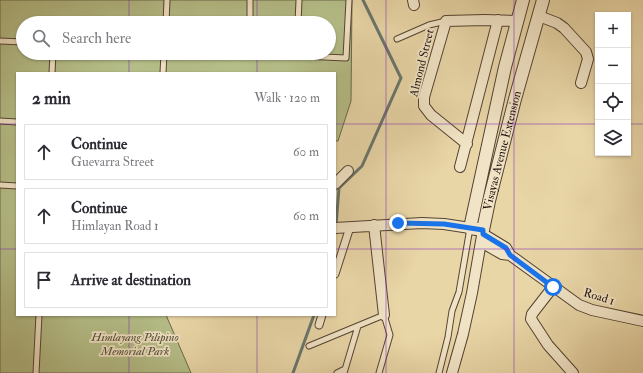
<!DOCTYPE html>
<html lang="en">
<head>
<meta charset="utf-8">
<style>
  :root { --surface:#fff; --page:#f7f7f7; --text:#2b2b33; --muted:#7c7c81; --line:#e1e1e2 }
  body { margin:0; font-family:"IM FELL Double Pica",serif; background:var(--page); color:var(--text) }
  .controls { position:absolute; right:12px; top:12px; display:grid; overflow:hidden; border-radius:0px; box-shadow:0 1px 3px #0004 }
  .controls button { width:36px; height:36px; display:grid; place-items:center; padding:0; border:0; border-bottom:1px solid var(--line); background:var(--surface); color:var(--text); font:20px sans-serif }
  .stop { position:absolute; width:12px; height:12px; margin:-9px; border:3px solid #1a73e8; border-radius:50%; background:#fff }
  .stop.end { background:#1a73e8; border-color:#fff; box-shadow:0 1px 4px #0008 }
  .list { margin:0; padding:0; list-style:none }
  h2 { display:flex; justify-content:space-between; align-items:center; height:52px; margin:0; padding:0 16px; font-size:17px }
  h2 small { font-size:13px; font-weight:400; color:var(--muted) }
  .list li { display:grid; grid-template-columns:26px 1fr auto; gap:12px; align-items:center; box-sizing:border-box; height:56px; margin:0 8px 8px; padding:0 8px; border:1px solid var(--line); border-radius:0px }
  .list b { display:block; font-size:15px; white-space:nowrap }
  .list p { margin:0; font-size:13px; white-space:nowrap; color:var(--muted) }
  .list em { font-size:13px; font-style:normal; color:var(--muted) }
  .icon { flex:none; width:22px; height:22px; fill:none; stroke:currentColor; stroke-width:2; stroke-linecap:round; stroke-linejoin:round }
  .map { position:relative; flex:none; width:643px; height:373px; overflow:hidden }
  .search { position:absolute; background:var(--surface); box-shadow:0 1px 3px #0004; left:16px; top:16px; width:320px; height:44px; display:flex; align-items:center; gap:10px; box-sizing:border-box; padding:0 14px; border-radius:22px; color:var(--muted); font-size:15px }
  .panel { position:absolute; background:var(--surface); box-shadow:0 1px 3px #0004; left:16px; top:72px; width:320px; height:244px; border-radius:0px }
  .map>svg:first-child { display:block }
</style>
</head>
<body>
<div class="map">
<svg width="643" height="373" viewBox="0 0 643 373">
  <rect width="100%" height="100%" fill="#e9d6a7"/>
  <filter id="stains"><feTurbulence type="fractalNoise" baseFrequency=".005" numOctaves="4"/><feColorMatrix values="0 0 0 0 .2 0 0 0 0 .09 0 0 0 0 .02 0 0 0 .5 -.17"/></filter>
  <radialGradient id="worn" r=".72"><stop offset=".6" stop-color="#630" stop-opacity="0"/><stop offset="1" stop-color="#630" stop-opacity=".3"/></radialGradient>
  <path fill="#b5be88" stroke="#6c684a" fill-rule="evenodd" d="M0 0H352L351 101 338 141H335V73H17V315H166L191 373H0ZM23 23H329V53H23Z"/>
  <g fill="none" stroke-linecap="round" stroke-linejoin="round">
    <path stroke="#69766d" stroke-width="3" d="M336 226 339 188 362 166 401 78 363 0
      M293 373 314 315"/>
    <g stroke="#544333" stroke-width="7">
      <path id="service" d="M166 23 167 0
        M250 23V0
        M298 23 299 0
        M397 39 429 25 446 21
        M0 41 23 42
        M235 53 346 58 349 0
        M52 73 53 53
        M163 73 164 53
        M0 121 17 122
        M0 185 17 186
        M309 346 384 315 390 335 379 373
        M36 373 39 315
        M337 373 345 369
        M344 373 358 326
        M439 373 448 337 452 311 459 292 470 228"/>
    </g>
    <g stroke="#544333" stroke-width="9">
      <path id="pedestrian" d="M335 274 350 227
        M319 325 322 315"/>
    </g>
    <g stroke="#544333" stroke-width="12">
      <path id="minor" d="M413 0 414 5
        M539 16 557 23 564 28 586 52 588 59 581 83
        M467 144 431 115 424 106V97L446 21 485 20 517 21
        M460 167 498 20
        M335 184 348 171
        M374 225 384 315
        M335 228 422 223 444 224 470 228
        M483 234 506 248 510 255 579 305 592 310 643 321
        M481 242 502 254 510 255
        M553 287 532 314 531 319 548 345 573 373
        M452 373 463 334 472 293 483 230"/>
    </g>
    <g stroke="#544333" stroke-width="14">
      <g id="tertiary">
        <path id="s1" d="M523 0 505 67 470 228 483 230 489 201 515 99 543 0"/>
      </g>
    </g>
    <use href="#service" stroke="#f1e4c6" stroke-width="5"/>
    <use href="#pedestrian" stroke="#f1e4c6" stroke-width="7"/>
    <use href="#minor" stroke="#f1e4c6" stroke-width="10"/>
    <use href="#tertiary" stroke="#f1e4c6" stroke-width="12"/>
  </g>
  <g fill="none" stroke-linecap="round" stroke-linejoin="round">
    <path stroke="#1a73e8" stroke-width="5" d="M398 223 444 224 483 230V234L506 248 510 255 553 287"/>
  </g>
  <path fill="none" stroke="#7b2cbf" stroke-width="1" stroke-opacity="0.55" d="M129 0V23M257 0V23M386 0V373M514 0V373M129 53V73M257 53V73M0 124H17M335 124H598M628 124H643M0 249H17M335 249H643M129 315V373M257 315V373"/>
  <g text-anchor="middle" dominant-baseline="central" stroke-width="3.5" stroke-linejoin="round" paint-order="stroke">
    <g font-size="12" fill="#22120c" stroke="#f1e4c6">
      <text transform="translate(422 63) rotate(-76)">Almond Street</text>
      <text stroke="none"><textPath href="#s1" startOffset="329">Visayas Avenue Extension</textPath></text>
      <text transform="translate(599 297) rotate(17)">Road 1</text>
    </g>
    <g font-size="12" font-style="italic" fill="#554e37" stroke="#f1e4c6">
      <text x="135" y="337">Himlayang Pilipino<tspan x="135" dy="14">Memorial Park</tspan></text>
    </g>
  </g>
  <rect width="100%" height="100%" filter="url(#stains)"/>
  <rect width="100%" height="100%" fill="url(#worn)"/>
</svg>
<div class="controls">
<button>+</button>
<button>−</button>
<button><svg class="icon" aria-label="locate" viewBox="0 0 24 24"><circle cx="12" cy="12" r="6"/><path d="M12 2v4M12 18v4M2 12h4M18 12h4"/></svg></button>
<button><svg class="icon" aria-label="layers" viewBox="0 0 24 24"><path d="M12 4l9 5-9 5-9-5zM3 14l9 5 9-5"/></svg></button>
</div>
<div class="stop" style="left:553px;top:287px"></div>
<div class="stop end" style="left:398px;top:223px"></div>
<div class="search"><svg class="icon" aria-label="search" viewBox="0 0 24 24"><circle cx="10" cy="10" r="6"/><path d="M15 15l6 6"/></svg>Search here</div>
<section class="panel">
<h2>2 min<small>Walk · 120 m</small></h2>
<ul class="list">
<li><svg class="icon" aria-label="ahead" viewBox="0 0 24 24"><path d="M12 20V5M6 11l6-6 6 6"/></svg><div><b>Continue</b><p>Guevarra Street</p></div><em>60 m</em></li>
<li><svg class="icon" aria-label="ahead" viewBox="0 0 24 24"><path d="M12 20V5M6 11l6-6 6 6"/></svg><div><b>Continue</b><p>Himlayan Road 1</p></div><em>60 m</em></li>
<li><svg class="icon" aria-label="arrive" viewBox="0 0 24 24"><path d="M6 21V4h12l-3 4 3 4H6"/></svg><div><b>Arrive at destination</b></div></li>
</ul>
</section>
</div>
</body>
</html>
